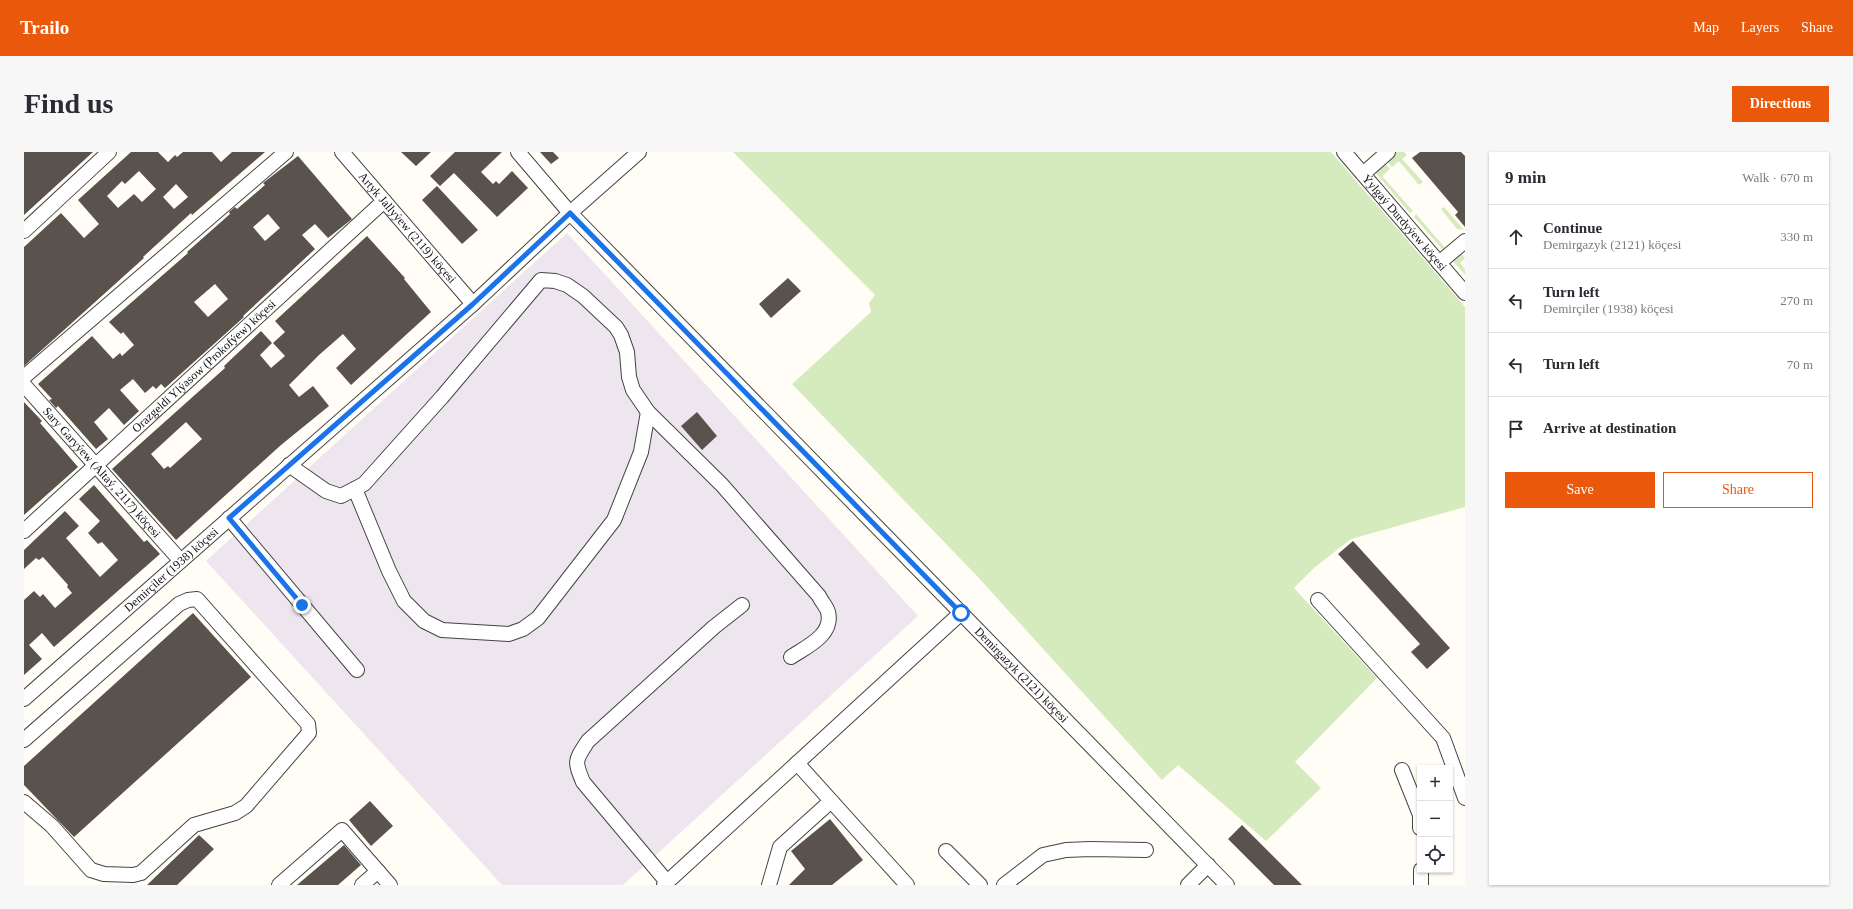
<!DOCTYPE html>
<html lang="en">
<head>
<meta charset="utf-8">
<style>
  :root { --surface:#fff; --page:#f7f7f7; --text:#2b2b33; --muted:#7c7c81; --line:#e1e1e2; --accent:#ea580c }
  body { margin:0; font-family:Georgia,serif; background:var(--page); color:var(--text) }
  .controls { position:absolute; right:12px; bottom:12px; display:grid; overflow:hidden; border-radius:0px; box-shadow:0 1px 3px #0004 }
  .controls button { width:36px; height:36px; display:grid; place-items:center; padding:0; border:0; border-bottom:1px solid var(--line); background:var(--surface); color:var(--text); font:20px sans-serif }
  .stop { position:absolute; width:12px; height:12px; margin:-9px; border:3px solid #1a73e8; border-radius:50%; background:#fff }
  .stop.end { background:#1a73e8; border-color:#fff; box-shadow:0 1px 4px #0008 }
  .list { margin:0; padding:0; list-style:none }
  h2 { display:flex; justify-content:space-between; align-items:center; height:52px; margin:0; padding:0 16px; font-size:17px }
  h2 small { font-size:13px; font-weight:400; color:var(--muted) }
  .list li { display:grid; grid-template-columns:26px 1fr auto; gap:12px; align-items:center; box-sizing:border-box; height:64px; padding:0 16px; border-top:1px solid var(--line) }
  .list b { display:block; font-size:15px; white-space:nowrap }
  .list p { margin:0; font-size:13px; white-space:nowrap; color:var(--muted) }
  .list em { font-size:13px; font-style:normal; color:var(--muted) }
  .actions { display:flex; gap:8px; padding:12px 16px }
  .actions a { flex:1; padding:9px 0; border:1px solid var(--accent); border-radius:0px; text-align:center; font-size:14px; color:var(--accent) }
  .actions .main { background:var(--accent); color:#fff }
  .icon { flex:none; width:22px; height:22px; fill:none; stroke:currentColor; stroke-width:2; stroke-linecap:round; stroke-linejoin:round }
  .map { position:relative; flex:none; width:1441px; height:733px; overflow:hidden; border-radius:0px }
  header { display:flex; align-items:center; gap:24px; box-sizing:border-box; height:56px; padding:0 20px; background:var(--accent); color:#fff }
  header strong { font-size:19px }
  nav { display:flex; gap:22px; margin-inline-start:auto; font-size:14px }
  .intro { display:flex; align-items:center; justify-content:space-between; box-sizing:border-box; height:96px; padding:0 24px }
  h1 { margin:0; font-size:28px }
  .button { padding:10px 18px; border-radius:0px; background:var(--accent); color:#fff; font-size:14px; font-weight:700 }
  main { display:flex; gap:24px; padding:0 24px }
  aside { flex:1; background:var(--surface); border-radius:0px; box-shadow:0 1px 3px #0004 }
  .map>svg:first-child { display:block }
</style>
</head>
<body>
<header>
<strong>Trailo</strong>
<nav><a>Map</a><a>Layers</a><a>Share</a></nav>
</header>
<div class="intro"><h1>Find us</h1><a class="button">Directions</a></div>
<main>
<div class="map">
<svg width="1441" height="733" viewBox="0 0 1441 733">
  <rect width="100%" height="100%" fill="#fffdf5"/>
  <path fill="#eee6ef" d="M543 81 894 464 599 733H478L182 409Z"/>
  <path fill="#d5ebbd" d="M709 0H1307L1441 155V355L1327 387 1290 416 1270 436 1353 526 1271 610 1297 636 1242 689 1154 613 1138 628 953 424 768 232 847 160 845 151 851 143Z
    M1372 0H1380L1383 3 1378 7 1399 30 1395 33 1375 9 1368 15 1362 8Z
    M1360 10 1366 17 1358 24 1389 59 1386 61 1351 20Z
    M1420 55 1440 78 1433 77 1417 57Z
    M1392 62 1422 97 1419 98 1390 65Z
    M1435 99 1441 106 1436 111 1441 117V123L1428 108Z"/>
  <path fill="#5a524d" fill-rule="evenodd" d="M0 0H69L0 63Z
    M107 0H134L144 10 151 3 153 5 159 0H188L197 10 208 0H241L168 63 167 61 119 105 120 106 0 214V95L37 61 60 86 75 72 54 48ZM115 19 132 37 118 50 110 42 94 56 83 44 98 29 101 32ZM152 32 164 45 150 57 139 45Z
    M377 0H407L392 14Z
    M431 0H478L457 20 469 32 472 29 475 32 488 19 504 36 473 65 430 21 416 34 406 24Z
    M516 0H529L535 6 527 12Z
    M1396 0H1437L1441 4V75L1431 63 1434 60 1388 6Z
    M274 4 328 67 304 86 291 72 278 83 291 97 219 164 220 165 141 236 137 232 132 237 129 234 121 241 109 227 96 238 115 259 100 273 85 256 70 270 84 287 72 297 34 254 32 256 25 248 28 247 14 232 68 184 89 207 96 201 98 204 110 193 99 180 97 182 85 170 164 101 163 100 206 62 205 60 211 55 213 57 241 33 239 31ZM244 62 256 76 241 89 229 75ZM191 132 204 147 184 165 170 150Z
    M413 34 454 78 438 92 398 48Z
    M343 84 381 126 380 127 407 160 327 233 312 216 332 197 319 182 295 203 265 233 275 245 289 234 305 254 257 293 152 388 88 317 201 216 200 214 237 179 248 191 236 203 247 216 261 204 249 191 261 180 251 169ZM162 270 178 287 146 316 144 314 140 317 127 302Z
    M764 126 777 139 747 166 735 152Z
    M0 250 18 269 16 271 54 315 0 363Z
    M673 260 693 284 678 298 657 274Z
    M70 333 120 390 123 388 136 402 30 495 18 481 5 493 18 507 0 523V448L10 439 16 445 19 442 31 456 48 441 43 435 44 433 19 405 15 408 12 406 0 417V398L41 359 55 374 42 386 76 425 94 408 78 390 74 392 64 381 76 369 55 347Z
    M1329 389 1426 496 1403 517 1387 500 1396 492 1314 402Z
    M169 461 227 525 50 685 0 633V614Z
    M346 649 369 674 347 694 325 668Z
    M806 667 839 708 808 733H765L781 717 767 699Z
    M1218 673 1278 733H1250L1204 687Z
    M175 683 190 697 153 733H123Z
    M320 693 337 713 314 733H273Z"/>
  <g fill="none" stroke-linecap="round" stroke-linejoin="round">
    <g stroke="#444" stroke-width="16">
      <g id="minor">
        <path id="s1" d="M318 0 449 152"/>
        <path id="s2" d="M494 0 546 61 1203 733"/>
        <path id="s3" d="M1320 0 1441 141"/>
        <path d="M1339 22 1364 0"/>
        <path d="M0 79 85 0"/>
        <path d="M1415 111 1441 89"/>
        <path d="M0 225 262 0"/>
        <path id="s4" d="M0 233 156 408"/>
        <path d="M265 313 302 339 317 344 340 332 418 245 517 128 531 129 543 133 559 144 592 175 597 183 603 200 605 225 609 238 624 260 698 333 795 444C797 449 803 455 804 460 810 483 782 495 767 505"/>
        <path d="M331 337 365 419 380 449 400 469 418 478 485 482 499 477 514 466 590 368 617 300 624 260"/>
        <path d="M205 366 333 518"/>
        <path id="s5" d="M0 379 360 49"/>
        <path d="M1294 448 1419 586 1441 646"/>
        <path id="s6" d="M0 547 449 152 546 61 615 0"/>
        <path d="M0 588 155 452 164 448 173 447 284 572 285 581 222 654 211 661 170 673 117 721 109 723 80 722 67 718 28 674 0 650"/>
        <path d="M773 611 883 733"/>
        <path d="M1378 618 1396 663V676"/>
        <path d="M922 699 956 733"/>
        <path d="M643 730 559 630C550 608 551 609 564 589L690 475 718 453"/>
        <path d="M255 733 318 678 366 733"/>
        <path d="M338 733 354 719"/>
        <path d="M640 733 937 461"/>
        <path d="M745 733 756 695 807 649"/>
        <path d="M980 733 1019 703 1042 698 1066 697 1122 698"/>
        <path d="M1164 733 1184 713"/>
        <path d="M1397 733V718"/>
      </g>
    </g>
    <use href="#minor" stroke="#fff" stroke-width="14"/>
  </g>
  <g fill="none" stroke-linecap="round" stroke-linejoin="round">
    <path stroke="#1a73e8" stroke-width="5" d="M278 453 205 366 449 152 546 61 937 461"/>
  </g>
  <g text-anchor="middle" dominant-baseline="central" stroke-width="4" stroke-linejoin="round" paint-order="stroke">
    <g font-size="12" fill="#111" stroke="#fff">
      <text stroke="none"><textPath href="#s3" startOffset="93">Ýylgaý Durdyýew köçesi</textPath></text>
      <text stroke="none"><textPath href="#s1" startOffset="100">Artyk Jallyýew (2119) köçesi</textPath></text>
      <text stroke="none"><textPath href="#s5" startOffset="244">Orazgeldi Ylýasow (Prokofýew) köçesi</textPath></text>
      <text stroke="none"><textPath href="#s4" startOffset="117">Sary Garyýew (Altaý, 2117) köçesi</textPath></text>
      <text stroke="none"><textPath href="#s6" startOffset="196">Demirçiler (1938) köçesi</textPath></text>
      <text stroke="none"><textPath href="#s2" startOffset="726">Demirgazyk (2121) köçesi</textPath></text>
    </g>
  </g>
</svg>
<div class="controls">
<button>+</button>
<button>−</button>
<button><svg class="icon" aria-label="locate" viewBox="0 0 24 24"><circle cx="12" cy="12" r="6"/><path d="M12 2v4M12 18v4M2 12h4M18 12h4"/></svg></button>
</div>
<div class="stop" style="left:937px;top:461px"></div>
<div class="stop end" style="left:278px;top:453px"></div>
</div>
<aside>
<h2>9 min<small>Walk · 670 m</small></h2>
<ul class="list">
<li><svg class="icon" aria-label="ahead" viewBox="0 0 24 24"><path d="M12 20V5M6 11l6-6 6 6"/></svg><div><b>Continue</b><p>Demirgazyk (2121) köçesi</p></div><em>330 m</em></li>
<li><svg class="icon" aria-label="left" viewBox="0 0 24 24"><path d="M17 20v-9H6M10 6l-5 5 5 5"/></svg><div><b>Turn left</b><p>Demirçiler (1938) köçesi</p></div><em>270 m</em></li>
<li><svg class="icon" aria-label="left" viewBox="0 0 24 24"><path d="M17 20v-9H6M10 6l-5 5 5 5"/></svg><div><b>Turn left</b></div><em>70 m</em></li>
<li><svg class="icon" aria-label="arrive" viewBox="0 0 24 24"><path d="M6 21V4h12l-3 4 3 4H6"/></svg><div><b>Arrive at destination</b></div></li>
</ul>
<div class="actions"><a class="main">Save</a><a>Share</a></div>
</aside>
</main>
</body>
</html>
